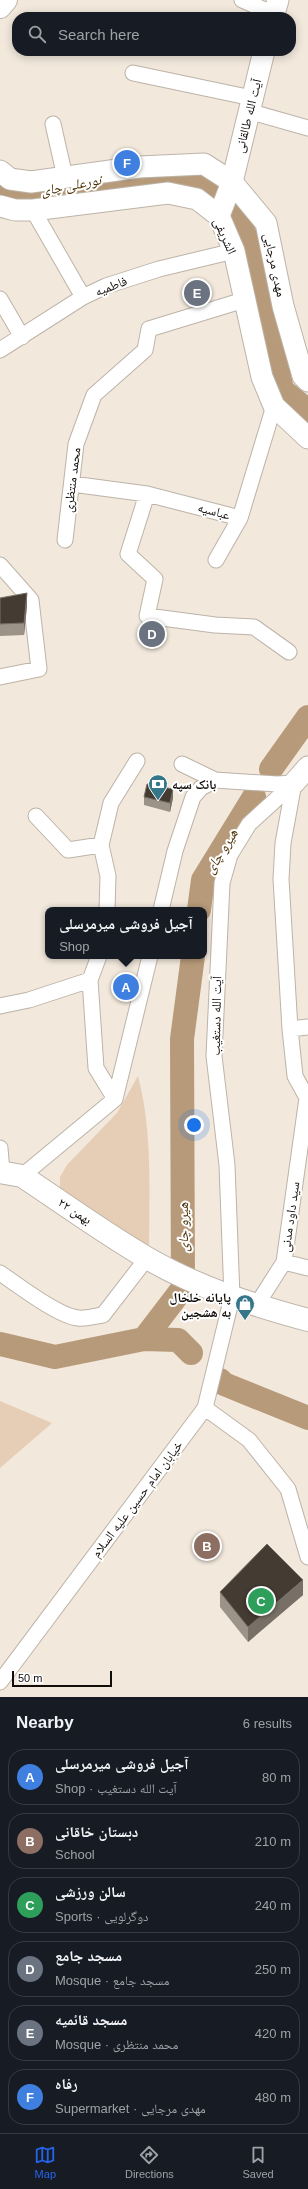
<!DOCTYPE html>
<html lang="en">
<head>
<meta charset="utf-8">
<style>
  :root { --surface:#171b24; --page:#242831; --text:#f1f3f6; --muted:#9ea1a6; --line:#363941; --accent:#2563eb }
  body { margin:0; font-family:Helvetica,"Noto Naskh Arabic",sans-serif; background:var(--page); color:var(--text) }
  .scale { position:absolute; left:12px; bottom:10px; width:100px; box-sizing:border-box; padding-left:4px; border:2px solid #110d0a; border-top:0; font-size:11px; line-height:14px; white-space:nowrap; color:#110d0a; -webkit-text-stroke:3px #fff; paint-order:stroke }
  .you { position:absolute; left:194px; top:1125px; width:14px; height:14px; margin:-10px; border:3px solid #fff; border-radius:50%; background:#1a73e8; box-shadow:0 0 0 6px #1a73e833 }
  .badge { display:grid; place-items:center; width:26px; height:26px; border-radius:50%; background:var(--accent); color:#fff; font-size:13px; font-weight:700 }
  .pin { position:absolute; translate:-50% -50%; border:2px solid #fff; box-shadow:0 1px 4px #0006 }
  .popup { position:absolute; left:45px; top:907px; width:162px; height:52px; box-sizing:border-box; display:grid; place-content:center; border-radius:8px; background:var(--surface); filter:drop-shadow(0 1px 3px #0005); font-size:13px; white-space:nowrap; color:var(--muted) }
  .popup b { font-size:15px; color:var(--text) }
  .popup::after { content:''; position:absolute; left:50%; top:100%; margin-left:-8px; border:8px solid transparent; border-top-color:var(--surface) }
  .list { margin:0; padding:0; list-style:none }
  h2 { display:flex; justify-content:space-between; align-items:center; height:52px; margin:0; padding:0 16px; font-size:17px }
  h2 small { font-size:13px; font-weight:400; color:var(--muted) }
  .list li { display:grid; grid-template-columns:26px 1fr auto; gap:12px; align-items:center; box-sizing:border-box; height:56px; margin:0 8px 8px; padding:0 8px; border:1px solid var(--line); border-radius:16px }
  .list b { display:block; font-size:15px; white-space:nowrap }
  .list p { margin:0; font-size:13px; white-space:nowrap; color:var(--muted) }
  .list em { font-size:13px; font-style:normal; color:var(--muted) }
  .icon { flex:none; width:22px; height:22px; fill:none; stroke:currentColor; stroke-width:2; stroke-linecap:round; stroke-linejoin:round }
  .map { position:relative; flex:none; width:308px; height:1697px; overflow:hidden }
  .search { position:absolute; background:var(--surface); box-shadow:0 2px 10px #0003; left:12px; right:12px; top:12px; height:44px; display:flex; align-items:center; gap:10px; box-sizing:border-box; padding:0 14px; border-radius:16px; color:var(--muted); font-size:15px }
  .sheet { height:436px; background:var(--surface) }
  nav { display:flex; justify-content:space-around; align-items:center; box-sizing:border-box; height:56px; border-top:1px solid var(--line); background:var(--surface); font-size:11px; color:var(--muted) }
  nav a { display:grid; justify-items:center; gap:2px }
  nav .on { color:var(--accent) }
  .map>svg:first-child { display:block }
</style>
</head>
<body>
<div class="map">
<svg width="308" height="1697" viewBox="0 0 308 1697">
  <rect width="100%" height="100%" fill="#f2e8dc"/>
  <path fill="#e5ceb5" d="M138 1076C153 1133 149 1193 149 1251L60 1189V1177L67 1165 117 1113Z
    M0 1401 52 1423 0 1468Z"/>
  <g fill="none" stroke-linecap="round" stroke-linejoin="round">
    <path stroke="#b79a79" stroke-width="24" d="M0 185 42 194 109 178 215 188
      M233 210 254 253 282 390 308 411
      M271 769 308 717
      M199 910 203 880 254 797
      M144 1339 183 1288 182 1039 193 956
      M0 1344 55 1357 144 1339 178 1340 191 1353
      M220 1380 224 1384 308 1418"/>
    <g stroke="#bdb3a8" stroke-width="17">
      <path id="street" d="M242 0 274 14
        M133 73 252 98
        M248 111 308 128
        M53 124 65 177
        M33 210 83 297
        M0 299 22 337
        M0 350 83 297 106 286 159 269 234 251
        M72 484 147 494 240 518 274 406
        M147 494 128 554 155 579 147 616 215 625 254 627 289 652
        M65 540 76 444 94 395 145 350 149 329 244 300
        M216 560 240 518
        M0 565 31 600 39 669 0 677
        M182 764 215 780 277 784 294 783
        M36 816 68 850 101 845
        M107 910 108 876 101 845 111 803 137 761
        M161 910 175 851 193 797 201 788 215 780
        M90 980 99 956
        M0 1006 29 1000 90 980 96 1068 115 1099
        M290 1029 308 1027
        M0 1148 2 1172
        M22 1176 115 1099 150 956
        M284 1262 308 1268
        M0 1273C18 1285 58 1316 78 1318 86 1319 95 1316 103 1315L147 1258
        M256 1306 284 1262 307 1098 295 1076 290 1029 281 879 283 843 294 783
        M205 1408 249 1440 288 1489 308 1557
        M0 1682 205 1408 232 1297 227 1165 214 1056 222 883 230 855 249 824 294 783"/>
    </g>
    <g stroke="#bdb3a8" stroke-width="23">
      <path id="secondary" d="M273 17 278 0
        M0 171 10 179 31 182 139 167 204 164 232 182 266 223 283 306 303 376 308 381
        M0 206 15 210H33L168 193 197 199 219 216 234 251 262 377 274 406 308 438
        M219 216 232 182 264 51
        M294 783 308 767"/>
    </g>
    <g stroke="#bdb3a8" stroke-width="24">
      <path id="primary" d="M0 7 6 0
        M0 1172 22 1176C63 1203 104 1233 147 1258 197 1287 252 1305 308 1320"/>
    </g>
    <use href="#street" stroke="#fff" stroke-width="15"/>
    <use href="#secondary" stroke="#fff" stroke-width="21"/>
    <use href="#primary" stroke="#fff" stroke-width="22"/>
  </g>
  <path fill="#9b9288" d="M0 598 27 606 24 635 0 636Z
    M144 797 173 798 170 812 144 805Z
    M220 1592 303 1595 248 1642 220 1607Z"/>
  <path fill="#787066" d="M27 593V606L24 635V623Z
    M173 789V798L170 812V803Z
    M303 1580V1595L248 1642V1627Z"/>
  <path fill="#443c33" stroke="#787066" d="M27 593 24 623 0 624V598Z
    M147 784 173 789 170 803 144 797Z
    M267 1544 303 1580 248 1627 220 1592Z"/>
  <defs>
    <g id="bank-pin" transform="scale(1)"><path d="M0 17L-7.5 6A9.5 9.5 0 1 1 7.5 6Z" fill="#357689" stroke="#fff"/><path d="M-6-4H6V4H-6ZM0-2.3a2.3 2.3 0 1 0 0 4.6a2.3 2.3 0 1 0 0-4.6Z" fill="#fff"/></g>
    <g id="shop-pin" transform="scale(1)"><path d="M0 17L-7.5 6A9.5 9.5 0 1 1 7.5 6Z" fill="#357689" stroke="#fff"/><path d="M-5-2.5h2.3a2.7 3.5 0 0 1 5.4 0H5L5.5 6h-11ZM-1.5-2.5h3a1.5 2.3 0 0 0-3 0Z" fill="#fff"/></g>
  </defs>
  <g fill-rule="evenodd">
    <use href="#bank-pin" x="158" y="784"/>
    <use href="#shop-pin" x="245" y="1304"/>
  </g>
  <g text-anchor="middle" dominant-baseline="central" stroke-width="4" stroke-linejoin="round" paint-order="stroke">
    <g font-size="13" fill="#110d0a" stroke="#fff">
      <text transform="translate(248 116) rotate(-76)">آیت الله طالقانی</text>
      <text transform="translate(225 236) rotate(66)">الشریفی</text>
      <text transform="translate(275 265) rotate(78)">مهدی مرجایی</text>
      <text transform="translate(111 286) rotate(-21)">فاطمیه</text>
      <text transform="translate(72 480) rotate(-83)">محمد منتظری</text>
      <text transform="translate(214 511) rotate(15)">عباسیه</text>
      <text transform="translate(216 1016) rotate(-89)">آیت الله دستغیب</text>
      <text transform="translate(75 1211) rotate(33)">۲۲ بهمن</text>
      <text transform="translate(290 1217) rotate(-82)">سید داود مدنی</text>
      <text transform="translate(137 1499) rotate(-53)">خیابان امام حسین علیه السلام</text>
    </g>
    <g font-size="13" font-weight="bold" fill="#110d0a" stroke="#fff" text-anchor="start">
      <text x="172" y="784">بانک سپه</text>
      <text x="231" y="1297" text-anchor="end">پایانه خلخال<tspan x="231" dy="15">به هشجین</tspan></text>
    </g>
    <g font-size="14" font-style="italic" fill="#4d3004" stroke="#fff">
      <text transform="translate(71 185) rotate(-11)">نورعلی چای</text>
      <text transform="translate(221 851) rotate(-58)">هیرو چای</text>
      <text transform="translate(183 1227) rotate(-90)">هیرو چای</text>
    </g>
  </g>
</svg>
<div class="scale">50 m</div>
<div class="you"></div>
<div class="pin badge" style="left:126px;top:987px;background:#3f7fe0">A</div>
<div class="popup"><b>آجیل فروشی میرمرسلی</b>Shop</div>
<div class="pin badge" style="left:207px;top:1546px;background:#8d6e63">B</div>
<div class="pin badge" style="left:261px;top:1601px;background:#2e9e5b">C</div>
<div class="pin badge" style="left:152px;top:634px;background:#6b7280">D</div>
<div class="pin badge" style="left:197px;top:293px;background:#6b7280">E</div>
<div class="pin badge" style="left:127px;top:163px;background:#3f7fe0">F</div>
<div class="search"><svg class="icon" aria-label="search" viewBox="0 0 24 24"><circle cx="10" cy="10" r="6"/><path d="M15 15l6 6"/></svg>Search here</div>
</div>
<section class="sheet">
<h2>Nearby<small>6 results</small></h2>
<ul class="list">
<li><span class="badge" style="background:#3f7fe0">A</span><div><b>آجیل فروشی میرمرسلی</b><p>Shop · آیت الله دستغیب</p></div><em>80 m</em></li>
<li><span class="badge" style="background:#8d6e63">B</span><div><b>دبستان خاقانی</b><p>School</p></div><em>210 m</em></li>
<li><span class="badge" style="background:#2e9e5b">C</span><div><b>سالن ورزشی</b><p>Sports · دوگرلویی</p></div><em>240 m</em></li>
<li><span class="badge" style="background:#6b7280">D</span><div><b>مسجد جامع</b><p>Mosque · مسجد جامع</p></div><em>250 m</em></li>
<li><span class="badge" style="background:#6b7280">E</span><div><b>مسجد قائمیه</b><p>Mosque · محمد منتظری</p></div><em>420 m</em></li>
<li><span class="badge" style="background:#3f7fe0">F</span><div><b>رفاه</b><p>Supermarket · مهدی مرجایی</p></div><em>480 m</em></li>
</ul>
</section>
<nav>
<a class="on"><svg class="icon" aria-label="map" viewBox="0 0 24 24"><path d="M3 6l6-2 6 2 6-2v14l-6 2-6-2-6 2zM9 4v14M15 6v14"/></svg>Map</a>
<a><svg class="icon" aria-label="directions" viewBox="0 0 24 24"><path d="M12 3l9 9-9 9-9-9zM9 14v-3h6M13 9l2 2-2 2"/></svg>Directions</a>
<a><svg class="icon" aria-label="saved" viewBox="0 0 24 24"><path d="M7 4h10v16l-5-4-5 4z"/></svg>Saved</a>
</nav>
</body>
</html>
